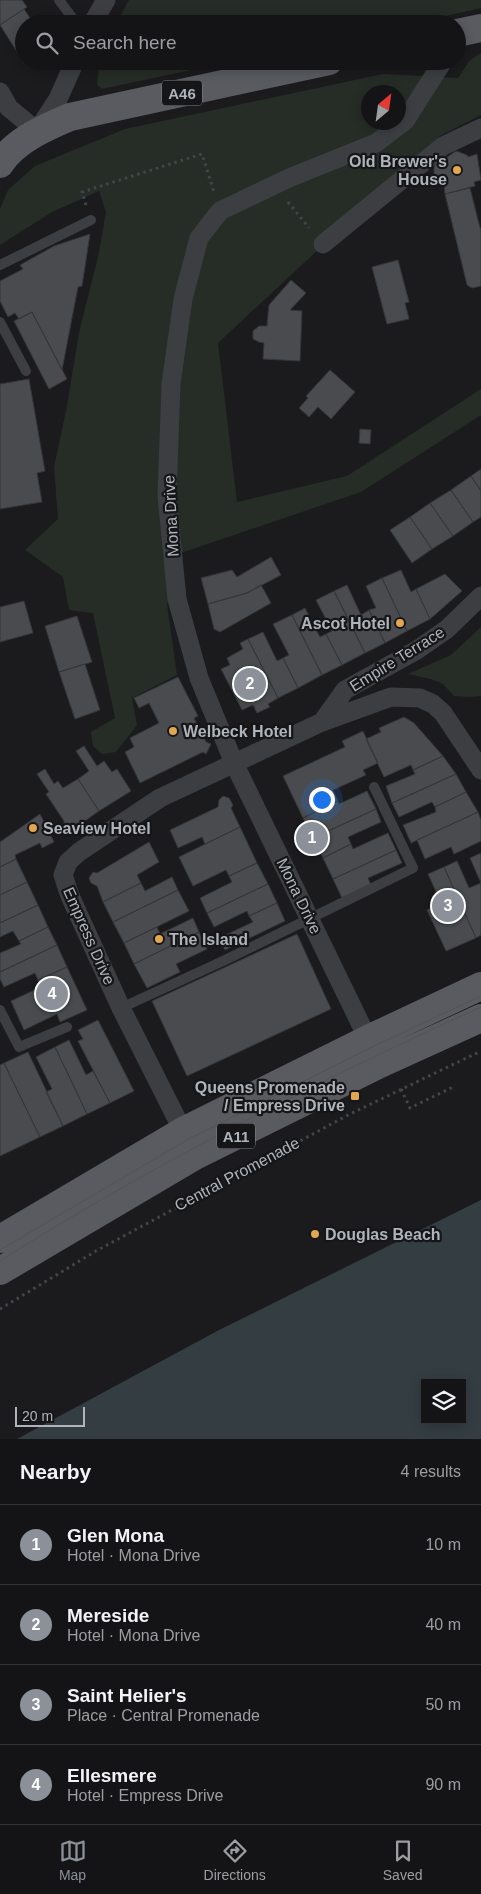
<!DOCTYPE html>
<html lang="en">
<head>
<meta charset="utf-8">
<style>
  :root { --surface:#141416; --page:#212123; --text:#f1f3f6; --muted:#9d9ea1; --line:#333335; --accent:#8c9099 }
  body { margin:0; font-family:Helvetica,sans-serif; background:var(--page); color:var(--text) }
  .controls { position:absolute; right:15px; bottom:15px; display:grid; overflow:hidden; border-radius:0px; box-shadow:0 2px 12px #0003 }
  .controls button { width:45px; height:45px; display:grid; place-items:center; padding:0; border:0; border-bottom:1px solid var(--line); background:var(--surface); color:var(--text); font:25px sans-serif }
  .compass { position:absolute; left:361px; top:85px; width:45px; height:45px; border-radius:50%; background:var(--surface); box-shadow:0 2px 12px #0003; rotate:29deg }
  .scale { position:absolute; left:15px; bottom:12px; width:70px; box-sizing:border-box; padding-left:5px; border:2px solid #afb4bb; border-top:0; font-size:14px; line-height:18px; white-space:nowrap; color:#afb4bb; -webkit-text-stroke:4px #161618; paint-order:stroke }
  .you { position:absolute; left:321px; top:799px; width:18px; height:18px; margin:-12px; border:4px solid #fff; border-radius:50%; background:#1a73e8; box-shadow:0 0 0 8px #1a73e833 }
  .badge { display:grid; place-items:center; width:32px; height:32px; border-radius:50%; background:var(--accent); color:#fff; font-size:16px; font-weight:700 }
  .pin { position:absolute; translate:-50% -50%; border:2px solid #fff; box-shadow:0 1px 5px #0006 }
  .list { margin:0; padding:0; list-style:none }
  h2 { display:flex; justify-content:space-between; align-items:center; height:65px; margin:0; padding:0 20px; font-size:21px }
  h2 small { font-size:16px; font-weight:400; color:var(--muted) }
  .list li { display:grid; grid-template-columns:32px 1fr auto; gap:15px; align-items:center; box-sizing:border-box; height:80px; padding:0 20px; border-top:1px solid var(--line) }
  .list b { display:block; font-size:19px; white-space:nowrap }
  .list p { margin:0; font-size:16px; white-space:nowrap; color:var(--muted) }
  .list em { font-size:16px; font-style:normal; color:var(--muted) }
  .icon { flex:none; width:28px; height:28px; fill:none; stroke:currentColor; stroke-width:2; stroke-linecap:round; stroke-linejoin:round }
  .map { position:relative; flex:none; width:481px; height:1439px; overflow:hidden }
  .search { position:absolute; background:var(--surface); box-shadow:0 2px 12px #0003; left:15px; right:15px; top:15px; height:55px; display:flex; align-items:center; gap:12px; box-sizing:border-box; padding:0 18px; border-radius:28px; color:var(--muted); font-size:19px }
  .sheet { height:385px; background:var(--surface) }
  nav { display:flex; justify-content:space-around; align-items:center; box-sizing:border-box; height:70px; border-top:1px solid var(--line); background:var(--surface); font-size:14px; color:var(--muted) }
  nav a { display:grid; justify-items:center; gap:2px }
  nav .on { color:var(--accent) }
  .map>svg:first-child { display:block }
</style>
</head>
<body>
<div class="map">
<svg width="481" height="1439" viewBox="0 0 481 1439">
  <rect width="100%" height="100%" fill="#1b1b1d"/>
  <path fill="#252d26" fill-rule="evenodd" d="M129 0H481V8L409 24H116Z
    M481 53V115L440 136 218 343 237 502 347 476 481 389V415L361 492 181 553 167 604 177 675 132 698 137 725 116 752 102 754 93 746 91 732 115 718 93 613 69 610 63 577 25 550 58 519 54 467 67 406 79 332 98 257 106 212 99 191 52 212 0 245V209L8 190 35 166 125 129 383 74 458 78 470 60ZM368 92H398V122H368Z
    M100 61H233L102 89 97 85Z
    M481 627V696L469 697 454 696 443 684 431 679 408 674 451 655Z"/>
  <path fill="#343d42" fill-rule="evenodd" d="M481 1200V1439H17L219 1330ZM425 1383H462V1420H425Z"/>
  <path fill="#4a4b4f" stroke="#353639" d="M0 0H22L27 7 0 25Z
    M24 9 34 24H24V61H27L24 63 0 25Z
    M456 151 467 155 468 157 477 154 481 180 474 182 475 186 445 194 444 183 441 184V181L434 177V167L436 163 447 161 446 158Z
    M470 188 480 228H481V286L472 288 467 285 445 194Z
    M90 234 82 286 78 287 62 370 32 312 19 319 15 313 8 317 0 301V281L23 269 20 265 54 246Z
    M398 260 409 302 405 303 409 319 387 324 372 267Z
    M291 280 306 293 290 310 302 311 300 361 263 359 264 343 259 342 253 339V331L259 326H267L269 305Z
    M32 312 67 379 49 389 14 321Z
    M330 370 355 392 331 419 318 407 309 417 299 408 308 398 306 396Z
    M29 379 45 471 37 473 42 502 0 509V384Z
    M360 429 371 430 370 444 359 443Z
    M481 469V491L471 476Z
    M471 476 481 491V517L473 522 451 490Z
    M451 490 473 522 453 536 430 503Z
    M430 503 453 536 432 549 410 517Z
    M410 517 432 549 412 563 390 530Z
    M271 557 281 575 247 593 208 604 201 578 232 570 237 577Z
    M401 570 411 592 416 589 430 619 407 631 382 578Z
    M445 574 462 591 430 619 416 589Z
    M382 578 407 631 385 643 369 610 376 608 366 586Z
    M261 585 271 603 220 632 214 629 208 604 247 593Z
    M347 585 361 615 369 610 385 643 365 653 334 591Z
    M334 591 365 653 342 665 326 634 332 631 316 600Z
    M24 601 33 633 0 642V607Z
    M305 608 320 637 326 634 342 665 322 675 292 615Z
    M292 615 322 675 298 688 283 658 289 655 273 624Z
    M77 616 92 662 59 672 45 626Z
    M263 632 277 661 283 658 298 688 278 698 248 639Z
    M248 639 278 698 268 704 270 707 257 713 253 705 242 710 221 669 230 665 227 658 243 649 240 643Z
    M85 664 100 710 75 719 59 672Z
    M178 677 198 716 194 718 206 742 211 744 206 754 203 752 140 783 125 752 134 747 130 738 159 723 149 703 139 708 134 698Z
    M404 717 414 723 443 756 413 770 411 765 384 777 366 739 381 732 379 728Z
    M363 731 378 763 363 770 366 775 333 790 338 801 303 818 283 776 345 747 342 741Z
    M84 746 97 766 104 761 112 772 117 769 131 791 99 811 78 779 89 771 76 751Z
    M443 756 456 774 392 803 386 786 415 774 413 770Z
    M45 769 54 784 58 781 63 788 78 779 99 811 79 825 76 832 64 828V821L46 794 49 792 37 774Z
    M456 774 466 792 435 807 432 802 399 817 392 803Z
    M367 791 376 809 313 838 303 818 338 801 339 804Z
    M466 792 478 812 411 843 403 825 436 812 435 807Z
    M223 796 229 798 233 805 231 808 240 827 205 844 202 837 178 848 170 830 218 807 219 800Z
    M376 809 381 822 348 837 351 844 323 858 313 838Z
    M478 812 481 820V841L454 854 451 847 425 859 417 840Z
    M40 814 54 842 42 848 40 843 15 855 16 859 0 867V842Z
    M240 827 257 863 229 876 226 870 193 886 179 857Z
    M388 833 396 850 333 879 323 858 351 844 353 849Z
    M149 842 159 862 137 875 141 883 103 902 97 886 91 883 89 878 93 872 97 873Z
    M396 850 402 863 368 878 371 885 342 898 333 879Z
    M481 853V883L470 858Z
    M16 859 27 882 0 895V867Z
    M457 861 469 888 481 883V935L476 938 444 867Z
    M257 863 268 884 207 913 200 898 232 882 229 876Z
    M444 867 476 938 446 951 427 910 441 903 428 874Z
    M172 877 178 890 113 922 103 902 141 883 145 891Z
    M27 882 38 905 0 923V895Z
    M268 884 277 903 249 916 247 911 214 927 207 913Z
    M178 890 189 911 124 943 113 922Z
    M277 903 285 921 225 950 219 938 253 922 249 916Z
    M38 905 48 927 19 941 13 931 0 937V923Z
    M193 918 199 932 134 964 124 943 157 927 160 934Z
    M48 927 57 945 0 972V953L21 944 19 941Z
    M199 932 207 949 176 964 180 972 147 988 134 964Z
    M297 934 331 1009 187 1076 152 1001Z
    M57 945 67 967 38 980 35 973 4 987 0 979V972Z
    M67 967 87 1010 60 1022 57 1014 24 1030 11 1001 41 987 38 980Z
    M98 1020 134 1091 110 1103 78 1041 83 1039 78 1030Z
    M69 1040 86 1075 93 1071 110 1103 87 1114 55 1047Z
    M55 1047 87 1114 63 1126 46 1092 52 1089 36 1057Z
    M28 1052 63 1126 40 1137 4 1063Z
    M4 1063 40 1137 0 1156V1065Z"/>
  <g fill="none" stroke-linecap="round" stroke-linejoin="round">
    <path stroke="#434549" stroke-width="3" stroke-dasharray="2.5 4" stroke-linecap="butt" d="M288 202 309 228
      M86 205 82 192 202 154 214 192
      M401 1089 410 1108 455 1086
      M0 1309 96 1251 350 1114 481 1051"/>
    <path stroke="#3c3e42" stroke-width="10" d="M59 0 77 24
      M0 265 91 220
      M0 322 26 371
      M121 1008 223 961 413 868 374 787
      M0 1010 19 1047 67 1027"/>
    <path stroke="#3c3e42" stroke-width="19" d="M92 24 106 0
      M0 92 9 108 37 131 58 99 75 61
      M323 244 443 146 481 128
      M322 722 345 690 417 650 447 629 481 596
      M380 1064 234 763 199 678 177 599 167 496 171 384 183 299 199 238 220 211 289 178 376 143 405 121 440 66 442 61
      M188 1141 121 1008 70 896 63 875 68 862 79 852 160 798 322 722 391 697 420 698 433 704 443 713 481 770"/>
    <path stroke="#595b60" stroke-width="28" d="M457 33 481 28
      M0 164C14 141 46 127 70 117L329 61
      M0 1239 183 1131 368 1039 481 986
      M0 1271 195 1156 380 1064 481 1018"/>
    <path stroke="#525459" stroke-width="1" d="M0 1250 187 1140 372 1047 481 996
      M0 1261C153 1164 316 1082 481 1007"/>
  </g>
  <g fill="#e1a64f" stroke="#161618" stroke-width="2">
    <circle cx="457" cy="170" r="5"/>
    <circle cx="400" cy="623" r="5"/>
    <circle cx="173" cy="731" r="5"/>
    <circle cx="33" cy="828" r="5"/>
    <circle cx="159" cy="939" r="5"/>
    <rect x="350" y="1091" width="10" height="10" rx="2.5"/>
    <circle cx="315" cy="1234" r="5"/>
  </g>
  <g text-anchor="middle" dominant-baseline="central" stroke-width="4.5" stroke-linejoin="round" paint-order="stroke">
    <g fill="#161618" stroke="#81858a" stroke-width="1">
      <rect x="162" y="80.5" width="40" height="25" rx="4"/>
      <rect x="217" y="1123.5" width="38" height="25" rx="4"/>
    </g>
    <g font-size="15" font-weight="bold" fill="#afb4bb">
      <text x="182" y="93">A46</text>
      <text x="236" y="1136">A11</text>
    </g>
    <g font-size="16" font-weight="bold" fill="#afb4bb" stroke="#161618" text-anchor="start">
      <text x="447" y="161" text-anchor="end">Old Brewer's<tspan x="447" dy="18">House</tspan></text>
      <text x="390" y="623" text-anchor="end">Ascot Hotel</text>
      <text x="183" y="731">Welbeck Hotel</text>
      <text x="43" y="828">Seaview Hotel</text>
      <text x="169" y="939">The Island</text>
      <text x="345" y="1087" text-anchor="end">Queens Promenade<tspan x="345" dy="18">/ Empress Drive</tspan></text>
      <text x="325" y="1234">Douglas Beach</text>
    </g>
    <g font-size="16" fill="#afb4bb" stroke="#161618">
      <text transform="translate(171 516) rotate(-93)">Mona Drive</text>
      <text transform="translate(397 659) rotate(-32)">Empire Terrace</text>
      <text transform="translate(299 896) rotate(64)">Mona Drive</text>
      <text transform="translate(89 936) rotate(66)">Empress Drive</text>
      <text transform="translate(237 1174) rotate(-28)">Central Promenade</text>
    </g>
  </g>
</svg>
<div class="controls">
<button><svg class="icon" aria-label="layers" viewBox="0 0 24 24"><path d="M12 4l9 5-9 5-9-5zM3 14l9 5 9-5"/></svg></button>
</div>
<svg class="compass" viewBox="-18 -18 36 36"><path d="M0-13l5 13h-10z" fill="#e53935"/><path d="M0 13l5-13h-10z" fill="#9d9ea1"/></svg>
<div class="scale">20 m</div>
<div class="you"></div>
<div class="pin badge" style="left:312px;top:838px">1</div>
<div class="pin badge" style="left:250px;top:684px">2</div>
<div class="pin badge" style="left:448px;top:906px">3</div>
<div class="pin badge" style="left:52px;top:994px">4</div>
<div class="search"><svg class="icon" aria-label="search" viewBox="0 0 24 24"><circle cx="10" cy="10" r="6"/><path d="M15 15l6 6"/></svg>Search here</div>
</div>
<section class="sheet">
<h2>Nearby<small>4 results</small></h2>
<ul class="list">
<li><span class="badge">1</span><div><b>Glen Mona</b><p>Hotel · Mona Drive</p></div><em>10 m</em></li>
<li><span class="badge">2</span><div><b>Mereside</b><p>Hotel · Mona Drive</p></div><em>40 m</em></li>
<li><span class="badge">3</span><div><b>Saint Helier's</b><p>Place · Central Promenade</p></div><em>50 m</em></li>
<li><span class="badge">4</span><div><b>Ellesmere</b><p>Hotel · Empress Drive</p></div><em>90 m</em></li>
</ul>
</section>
<nav>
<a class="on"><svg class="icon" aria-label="map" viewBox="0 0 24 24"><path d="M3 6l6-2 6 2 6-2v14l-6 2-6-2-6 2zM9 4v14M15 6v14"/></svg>Map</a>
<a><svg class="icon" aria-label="directions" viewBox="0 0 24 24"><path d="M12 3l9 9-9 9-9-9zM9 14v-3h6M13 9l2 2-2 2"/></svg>Directions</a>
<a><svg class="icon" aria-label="saved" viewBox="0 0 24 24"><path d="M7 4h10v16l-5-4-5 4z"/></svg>Saved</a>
</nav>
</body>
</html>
